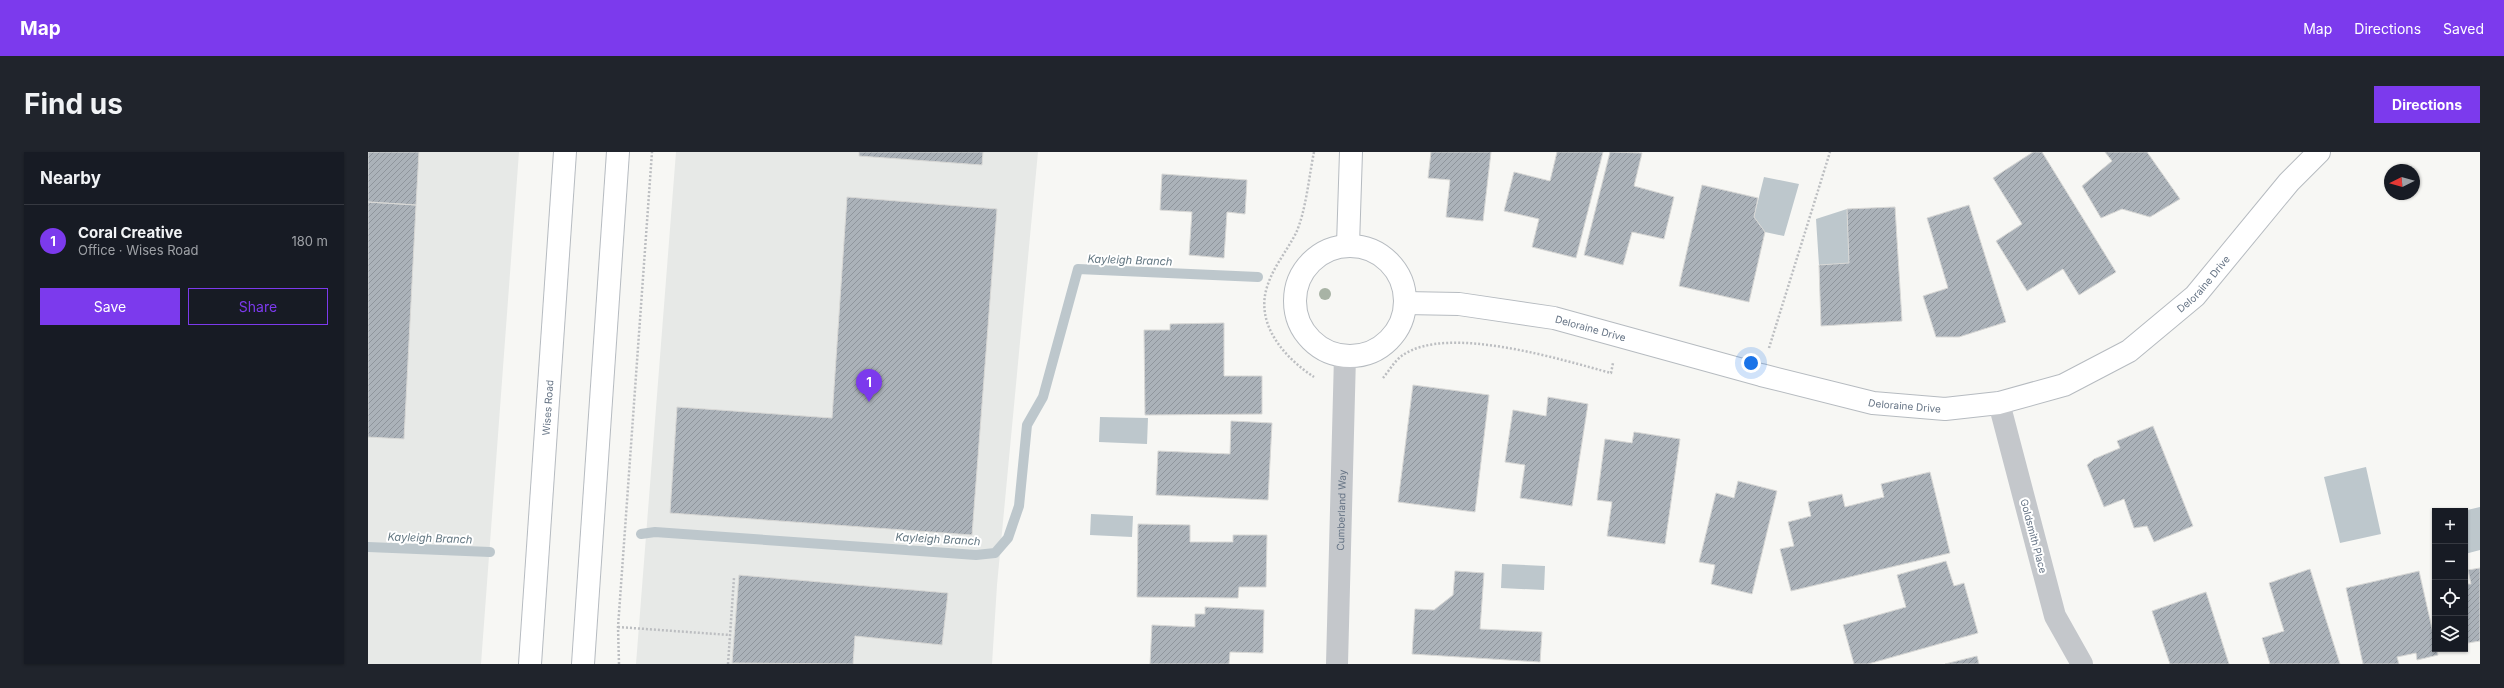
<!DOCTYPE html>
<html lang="en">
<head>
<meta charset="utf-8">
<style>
  :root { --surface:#171b24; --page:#20242c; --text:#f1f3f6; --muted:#9ea1a6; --line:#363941; --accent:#7c3aed }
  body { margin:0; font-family:Inter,sans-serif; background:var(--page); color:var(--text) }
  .controls { position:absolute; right:12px; bottom:12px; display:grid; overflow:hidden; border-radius:0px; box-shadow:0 1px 3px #0004 }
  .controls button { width:36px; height:36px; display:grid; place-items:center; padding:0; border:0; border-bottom:1px solid var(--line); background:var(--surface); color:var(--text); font:20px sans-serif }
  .compass { position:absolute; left:2016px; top:12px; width:36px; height:36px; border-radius:50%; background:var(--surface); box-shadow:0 1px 3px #0004; rotate:265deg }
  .you { position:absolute; left:1383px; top:211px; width:14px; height:14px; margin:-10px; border:3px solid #fff; border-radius:50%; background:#1a73e8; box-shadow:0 0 0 6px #1a73e833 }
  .badge { display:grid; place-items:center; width:26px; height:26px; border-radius:50%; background:var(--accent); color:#fff; font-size:13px; font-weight:700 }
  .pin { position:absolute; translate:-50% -33px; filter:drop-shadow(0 1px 2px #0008) }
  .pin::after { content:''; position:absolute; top:21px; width:14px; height:12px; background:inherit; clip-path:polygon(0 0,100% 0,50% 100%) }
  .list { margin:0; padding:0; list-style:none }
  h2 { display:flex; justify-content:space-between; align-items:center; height:52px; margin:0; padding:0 16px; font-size:17px }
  h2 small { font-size:13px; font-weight:400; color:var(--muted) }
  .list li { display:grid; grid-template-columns:26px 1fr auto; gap:12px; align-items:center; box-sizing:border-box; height:72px; padding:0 16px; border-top:1px solid var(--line) }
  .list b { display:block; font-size:15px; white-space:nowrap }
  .list p { margin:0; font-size:13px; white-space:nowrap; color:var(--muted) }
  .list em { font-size:13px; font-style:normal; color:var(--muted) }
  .actions { display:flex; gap:8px; padding:12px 16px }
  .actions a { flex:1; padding:9px 0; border:1px solid var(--accent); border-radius:0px; text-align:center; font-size:14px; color:var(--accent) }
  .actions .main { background:var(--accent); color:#fff }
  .icon { flex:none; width:22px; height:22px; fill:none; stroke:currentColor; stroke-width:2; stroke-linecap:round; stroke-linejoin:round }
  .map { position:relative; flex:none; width:2112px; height:512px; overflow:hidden; border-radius:0px }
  header { display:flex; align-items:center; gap:24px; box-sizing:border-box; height:56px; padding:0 20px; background:var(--accent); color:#fff }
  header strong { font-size:19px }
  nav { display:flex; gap:22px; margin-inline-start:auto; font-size:14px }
  .intro { display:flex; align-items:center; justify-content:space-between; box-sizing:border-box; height:96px; padding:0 24px }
  h1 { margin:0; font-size:28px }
  .button { padding:10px 18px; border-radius:0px; background:var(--accent); color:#fff; font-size:14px; font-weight:700 }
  main { display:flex; gap:24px; padding:0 24px }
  aside { flex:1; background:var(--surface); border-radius:0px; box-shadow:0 1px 3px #0004 }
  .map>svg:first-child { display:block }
</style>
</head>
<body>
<header>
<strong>Map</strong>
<nav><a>Map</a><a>Directions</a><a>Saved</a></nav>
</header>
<div class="intro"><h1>Find us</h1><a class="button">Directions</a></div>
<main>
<aside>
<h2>Nearby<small></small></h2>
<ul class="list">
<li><span class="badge">1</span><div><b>Coral Creative</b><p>Office · Wises Road</p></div><em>180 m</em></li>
</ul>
<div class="actions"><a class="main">Save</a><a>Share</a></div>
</aside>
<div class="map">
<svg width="2112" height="512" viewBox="0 0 2112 512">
  <defs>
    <pattern id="building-hatch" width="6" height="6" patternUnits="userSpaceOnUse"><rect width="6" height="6" fill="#abb2b9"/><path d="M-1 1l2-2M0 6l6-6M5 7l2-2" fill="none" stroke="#8f959c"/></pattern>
  </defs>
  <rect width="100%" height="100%" fill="#f7f7f4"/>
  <path fill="#e7e9e7" d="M0 0H151L113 512H0Z
    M308 0H670L629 433 624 512H268Z"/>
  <path fill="#bdc7cc" d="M1396 25 1431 32 1416 84 1397 80 1386 65Z
    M1479 57 1481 111 1451 113 1448 67Z
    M732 265 780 266 779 292 731 290Z
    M1998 315 2013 382 1972 391 1956 325Z
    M2112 355V398L2097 402 2095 359Z
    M723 362 765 364 764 385 722 383Z
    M1134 412 1177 414 1176 438 1133 436Z"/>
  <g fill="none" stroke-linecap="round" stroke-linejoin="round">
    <path stroke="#bdc7cc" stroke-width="10" d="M273 382 287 380 608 403 627 401 640 386 651 354 659 273 675 245 710 117 890 125
      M0 395 122 400"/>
  </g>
  <path fill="url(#building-hatch)" stroke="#d8d8d6" d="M0 0H51L48 53 0 50Z
    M491 0H615L614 13 491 4Z
    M1063 0H1123L1115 69 1078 65 1082 28 1060 26Z
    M1189 0H1235L1208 106 1164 95 1171 67 1136 59 1146 20 1182 29Z
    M1242 0 1274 1 1266 34 1306 45 1296 87 1264 80 1255 113 1216 103Z
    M1665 0H1674L1748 120 1711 143 1695 117 1659 139 1628 89 1654 72 1625 26Z
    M1737 0H1779L1812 47 1782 65 1754 57 1733 66 1714 34 1744 9Z
    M794 22 879 28 877 62 859 60 856 106 821 103 824 60 792 58Z
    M1334 33 1390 46 1386 65 1397 80 1381 150 1311 134Z
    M479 45 629 57 604 383 302 361 309 255 464 266Z
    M0 50 48 53 36 287 0 285Z
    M1601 53 1638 170 1591 185H1568L1555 144 1580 136 1559 66Z
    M1527 55 1534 169 1453 174 1451 113 1481 111 1479 57Z
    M856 171V224H894V262L777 263 776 178H802V172Z
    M1045 233 1121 243 1107 360 1030 350Z
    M1180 245 1220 252 1204 354 1152 346 1157 313 1137 310 1145 258 1178 264Z
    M863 269 904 271 900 348 788 343 790 299 862 302Z
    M1785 274 1825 374 1786 390 1779 374 1766 376 1756 347 1736 355 1719 313 1726 307 1752 296 1749 289Z
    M1266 280 1312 287 1297 392 1239 384 1244 350 1229 348 1237 287 1264 291Z
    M1562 320 1582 401 1423 439 1412 397 1426 394 1420 370 1443 364 1440 350 1474 342 1477 355 1516 345 1513 332Z
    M1370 329 1409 339 1384 442 1343 432 1347 413 1331 410 1348 341 1366 346Z
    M770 372 822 373V390H865V383H899L898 435H871L870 446 769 445Z
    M1578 409 1586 434 1596 431 1610 481 1500 512H1486L1475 473 1538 455 1529 423Z
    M2112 416V489L2100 491 2097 472V432H2103L2100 418Z
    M1942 417 1972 512H1902L1894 486 1916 479 1901 431Z
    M1087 419 1116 421 1112 477 1174 480 1172 510 1044 502 1047 457 1066 458 1085 443Z
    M2051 419 2070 503 2049 508 2048 501 2029 505 2031 512H1995L1978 436Z
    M371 423 580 441 574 493 487 484 485 512 364 511Z
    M1838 440 1861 512H1802L1784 459Z
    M837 455 896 458 895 501 862 500 861 512H782L784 473 827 475V462H837Z
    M1609 504 1611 512H1577Z"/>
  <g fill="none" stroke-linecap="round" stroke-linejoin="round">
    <g stroke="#b6bbc0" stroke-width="24">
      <g id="secondary">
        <path d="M980 93 983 0"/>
        <circle cx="982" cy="149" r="55"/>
        <path id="s2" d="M1037 151 1091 152 1186 166 1393 223 1505 251 1577 257 1631 251 1696 233 1761 199 1827 144 1921 30 1951 0"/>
        <path id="s3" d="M162 512 197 0"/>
        <path d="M215 512 250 0"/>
      </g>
    </g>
    <path stroke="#bcbec1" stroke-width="2.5" stroke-dasharray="2 2" stroke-linecap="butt" d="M946 0C941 24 938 59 928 81 919 99 905 115 899 135 887 173 917 206 946 225
      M1401 196 1462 0
      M1015 226C1021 219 1027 208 1035 203 1080 172 1194 208 1243 221L1245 211
      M250 475 362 483
      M251 512 250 475 284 0
      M360 512 366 426"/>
    <g stroke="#c4c7cb" stroke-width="22">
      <path d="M1631 251 1687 464 1714 512"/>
      <path id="s1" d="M969 512 977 204"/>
    </g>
    <use href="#secondary" stroke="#fff" stroke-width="22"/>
  </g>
  <circle fill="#a8b3a5" cx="957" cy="142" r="6"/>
  <g text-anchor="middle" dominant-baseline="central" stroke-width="4" stroke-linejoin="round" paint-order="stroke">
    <g font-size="10" fill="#667485" stroke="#fff">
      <text stroke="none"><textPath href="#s2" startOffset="848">Deloraine Drive</textPath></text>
      <text stroke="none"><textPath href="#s2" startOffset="188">Deloraine Drive</textPath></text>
      <text stroke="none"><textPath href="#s2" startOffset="512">Deloraine Drive</textPath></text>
      <text stroke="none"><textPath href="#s3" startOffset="257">Wises Road</textPath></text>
      <text stroke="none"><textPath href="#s1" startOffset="154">Cumberland Way</textPath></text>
      <text transform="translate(1666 384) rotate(75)">Goldsmith Place</text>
    </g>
    <g font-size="11" font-style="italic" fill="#627681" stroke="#fff">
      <text transform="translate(762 108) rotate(2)">Kayleigh Branch</text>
      <text transform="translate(62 386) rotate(2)">Kayleigh Branch</text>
      <text transform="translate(570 387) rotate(3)">Kayleigh Branch</text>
    </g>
  </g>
</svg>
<div class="controls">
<button>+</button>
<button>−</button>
<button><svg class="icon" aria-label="locate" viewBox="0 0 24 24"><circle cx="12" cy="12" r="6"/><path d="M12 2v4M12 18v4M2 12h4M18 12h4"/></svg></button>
<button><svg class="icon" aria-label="layers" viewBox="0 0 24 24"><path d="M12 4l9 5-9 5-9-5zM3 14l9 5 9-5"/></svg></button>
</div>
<svg class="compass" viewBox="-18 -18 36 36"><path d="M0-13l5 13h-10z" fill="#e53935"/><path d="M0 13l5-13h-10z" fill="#9ea1a6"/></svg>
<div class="you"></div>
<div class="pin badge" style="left:501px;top:250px">1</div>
</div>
</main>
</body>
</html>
